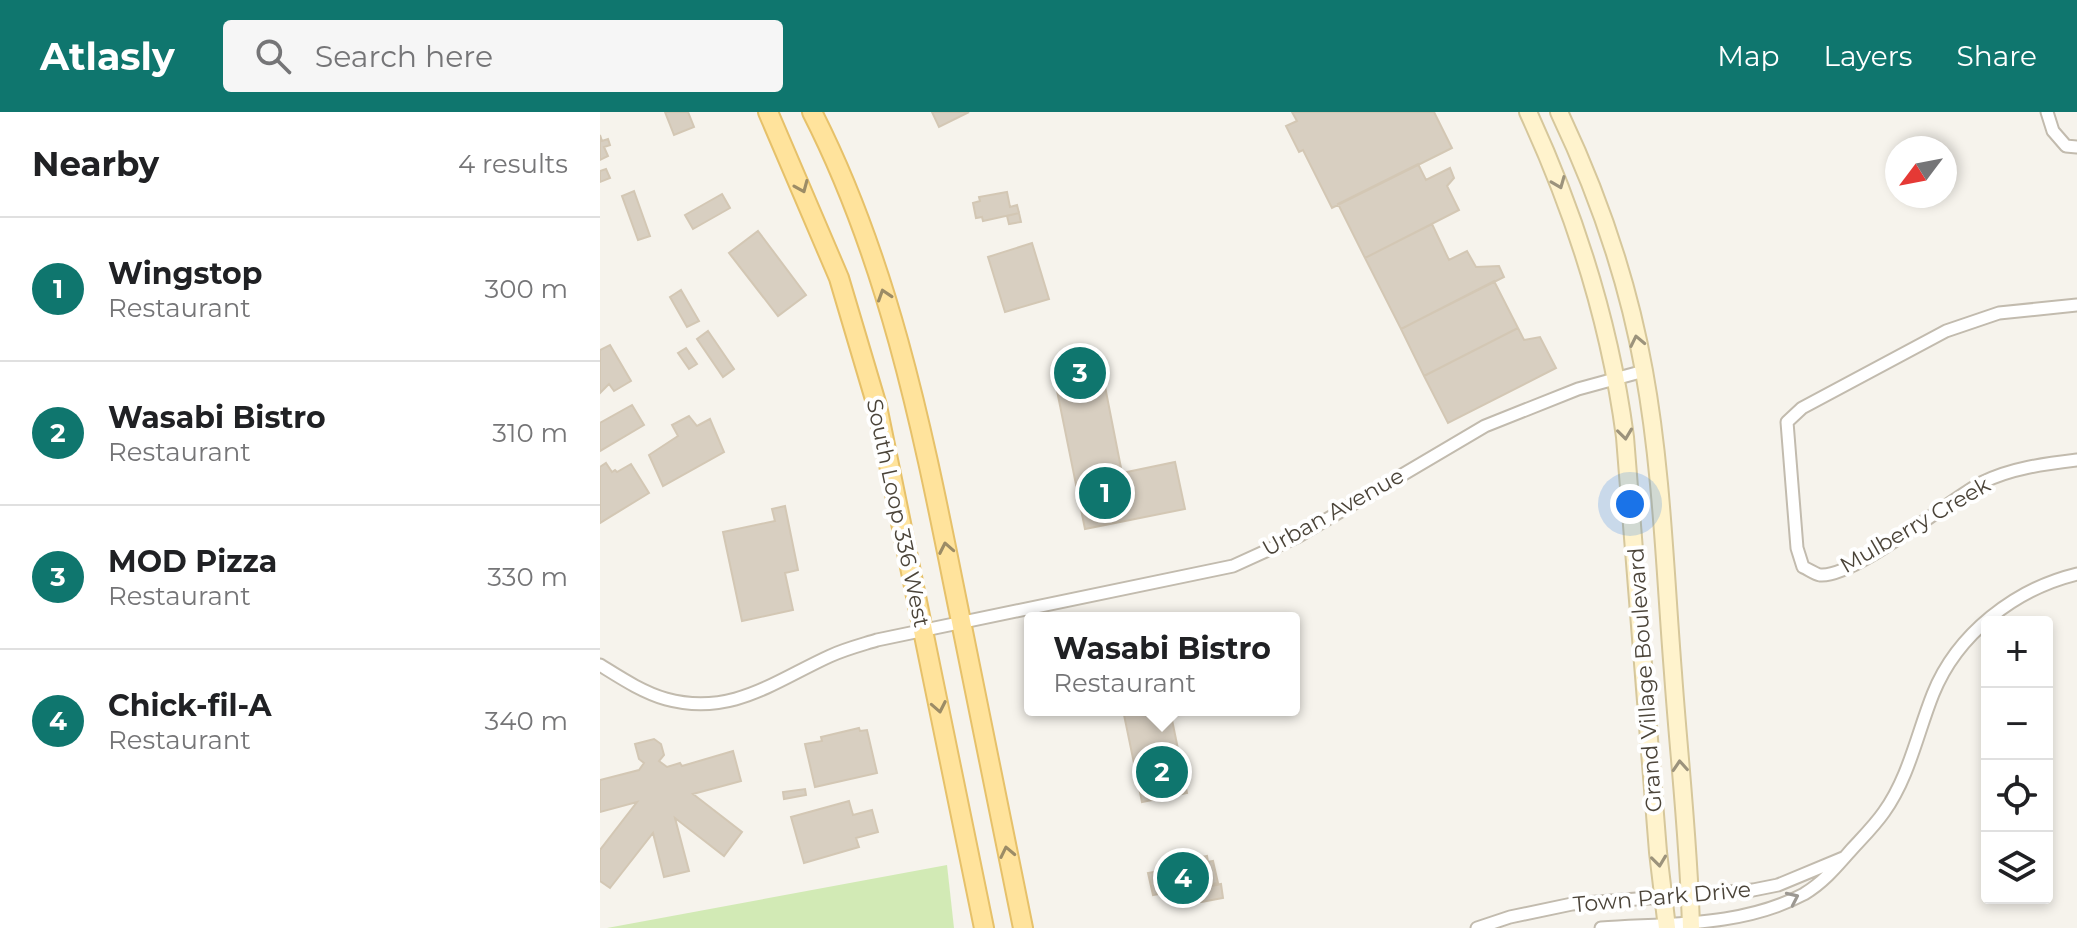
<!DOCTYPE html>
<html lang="en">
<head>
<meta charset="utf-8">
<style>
  :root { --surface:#fff; --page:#f6f6f6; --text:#202124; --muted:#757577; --line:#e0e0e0; --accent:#0f766e }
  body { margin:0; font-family:Montserrat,sans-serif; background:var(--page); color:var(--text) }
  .controls { position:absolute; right:24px; bottom:24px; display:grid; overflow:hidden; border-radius:8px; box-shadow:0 4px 12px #0003 }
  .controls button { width:72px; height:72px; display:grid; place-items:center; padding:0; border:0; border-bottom:2px solid var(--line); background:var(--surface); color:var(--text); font:40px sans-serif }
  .compass { position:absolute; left:1285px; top:24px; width:72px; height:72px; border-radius:50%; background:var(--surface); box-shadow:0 4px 12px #0003; rotate:238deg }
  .you { position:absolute; left:1030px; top:392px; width:28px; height:28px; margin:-20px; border:6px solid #fff; border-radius:50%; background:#1a73e8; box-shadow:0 0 0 12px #1a73e833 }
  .badge { display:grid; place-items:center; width:52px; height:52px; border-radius:50%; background:var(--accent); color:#fff; font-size:26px; font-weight:700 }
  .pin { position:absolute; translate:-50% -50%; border:4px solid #fff; box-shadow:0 2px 8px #0006 }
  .popup { position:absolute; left:424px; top:500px; width:276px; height:104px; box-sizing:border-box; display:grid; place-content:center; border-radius:8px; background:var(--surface); filter:drop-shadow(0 2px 6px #0005); font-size:26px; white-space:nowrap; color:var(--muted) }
  .popup b { font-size:30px; color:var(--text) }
  .popup::after { content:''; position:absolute; left:50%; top:100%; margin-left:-16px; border:16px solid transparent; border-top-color:var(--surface) }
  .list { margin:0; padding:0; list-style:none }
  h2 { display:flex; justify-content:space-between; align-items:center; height:104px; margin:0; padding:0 32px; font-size:34px }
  h2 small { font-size:26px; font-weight:400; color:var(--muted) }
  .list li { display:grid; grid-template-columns:52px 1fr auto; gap:24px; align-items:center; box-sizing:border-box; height:144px; padding:0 32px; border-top:2px solid var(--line) }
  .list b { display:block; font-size:30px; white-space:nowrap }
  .list p { margin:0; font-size:26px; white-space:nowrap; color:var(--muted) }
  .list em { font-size:26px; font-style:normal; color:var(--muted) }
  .icon { flex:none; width:44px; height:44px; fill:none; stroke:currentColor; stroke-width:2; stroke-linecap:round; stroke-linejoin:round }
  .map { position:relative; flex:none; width:1477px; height:816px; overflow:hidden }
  header { display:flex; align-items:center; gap:48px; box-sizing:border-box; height:112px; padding:0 40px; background:var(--accent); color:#fff }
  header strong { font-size:38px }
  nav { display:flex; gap:44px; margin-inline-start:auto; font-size:28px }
  .search { width:560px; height:72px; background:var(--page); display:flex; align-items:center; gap:20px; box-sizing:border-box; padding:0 28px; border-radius:8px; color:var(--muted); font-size:30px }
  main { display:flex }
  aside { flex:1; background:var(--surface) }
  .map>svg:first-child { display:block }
</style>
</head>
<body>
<header>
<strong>Atlasly</strong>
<div class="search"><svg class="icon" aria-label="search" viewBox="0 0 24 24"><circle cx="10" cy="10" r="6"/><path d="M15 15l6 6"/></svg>Search here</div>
<nav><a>Map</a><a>Layers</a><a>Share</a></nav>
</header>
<main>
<aside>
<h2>Nearby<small>4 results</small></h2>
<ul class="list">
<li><span class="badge">1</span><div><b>Wingstop</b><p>Restaurant</p></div><em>300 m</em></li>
<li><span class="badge">2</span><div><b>Wasabi Bistro</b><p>Restaurant</p></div><em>310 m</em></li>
<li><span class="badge">3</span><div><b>MOD Pizza</b><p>Restaurant</p></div><em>330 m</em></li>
<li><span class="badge">4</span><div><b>Chick-fil-A</b><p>Restaurant</p></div><em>340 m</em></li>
</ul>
</aside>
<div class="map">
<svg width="1477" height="816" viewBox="0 0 1477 816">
  <rect width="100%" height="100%" fill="#f6f3ec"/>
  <path fill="#d2eab5" d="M347 753 354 816H7Z"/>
  <path fill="#d8cfc1" stroke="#d3c7b4" stroke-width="2" d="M65 0H88L94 15 74 23Z
    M332 0H369L339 15Z
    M692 0H834L852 36 732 96 703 38 699 40 686 14 697 9Z
    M0 23 2 29 8 27 10 33 4 35 8 44 0 48Z
    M818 52 826 68 850 56 854 66 847 74 859 98 765 146 738 92Z
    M6 57 10 66 0 70V59Z
    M34 79 50 124 38 128 22 84Z
    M407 80 410 95 417 93 419 101 383 109 382 105 376 106 373 91 380 89 379 85Z
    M122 82 130 96 93 117 85 103Z
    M419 101 421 110 409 112 407 104Z
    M832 112 849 148 867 139 876 155 899 154 904 165 801 217 765 146Z
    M158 119 206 183 178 204 129 141Z
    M432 131 449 187 405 200 388 145Z
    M894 169 918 216 824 264 801 217Z
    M81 178 99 209 87 215 70 185Z
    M918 216 924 228 940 225 956 256 848 311 824 264Z
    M108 219 134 257 123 265 97 227Z
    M10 233 31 269 14 279 9 272 0 281V238Z
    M86 236 97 252 89 257 78 241Z
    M499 244 522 361 575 350 585 397 485 417 452 254Z
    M32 293 44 313 0 339V311Z
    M89 304 97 314 110 307 124 340 63 374 49 343 78 324 72 313Z
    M6 351 12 360 15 358 17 360 31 352 49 381 0 411V355Z
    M185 394 198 458 185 461 193 498 142 509 123 420 175 409 172 397Z
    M523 598H570L587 681 542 690Z
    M259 616 260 619 267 618 277 661 215 675 205 632 222 629 221 625Z
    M54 627 61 632 64 643 59 649 67 655 80 651 82 654 133 639 141 669 93 682 142 720 124 744 75 706 89 759 64 765 53 721 10 776 0 769V738L37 690 0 700V668L39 658 44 651 39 647 35 632Z
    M205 677 206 683 184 687 183 680Z
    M249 689 253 703 272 698 278 720 256 726 259 735 204 751 191 705Z
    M607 744 608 750 574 757 572 751Z
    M613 749 618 771 553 783 548 761Z
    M621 772 623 786 601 790 598 777Z"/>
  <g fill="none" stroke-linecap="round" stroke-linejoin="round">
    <g stroke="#c2bbae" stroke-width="15">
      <path id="street" d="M1447 0 1453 19 1466 34 1477 35
        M1477 193 1399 201 1346 219 1202 296 1187 310 1197 436 1203 455C1208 457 1215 462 1220 463 1254 466 1348 389 1381 371 1411 356 1444 352 1477 348
        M0 553C21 566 42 580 66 587 131 605 175 569 230 544 245 537 261 533 277 528L633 454 697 425 885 314 978 277 1044 259
        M877 816 910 805 972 792 1153 778 1178 773 1243 746
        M1001 816C1069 811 1142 815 1204 782 1224 770 1237 754 1252 737 1263 725 1275 713 1284 700 1309 665 1317 622 1333 582 1357 522 1415 477 1477 462"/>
    </g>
    <g stroke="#d6c79b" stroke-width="20">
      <path id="secondary" d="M928 0C976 104 1010 211 1025 325L1058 740 1067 816
        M959 0C998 82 1028 169 1044 259 1062 358 1065 461 1073 561 1079 646 1089 731 1091 816"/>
    </g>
    <g stroke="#e6c16a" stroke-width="22">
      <path id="primary" d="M168 0 239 166 277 294 384 816
        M212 0C287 147 321 310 353 470 376 586 400 701 423 816"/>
    </g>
    <use href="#street" stroke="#fff" stroke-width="11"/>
    <use href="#secondary" stroke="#fff3cd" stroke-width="16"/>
    <use href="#primary" stroke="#ffe39c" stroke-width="18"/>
  </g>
  <defs><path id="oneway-chevron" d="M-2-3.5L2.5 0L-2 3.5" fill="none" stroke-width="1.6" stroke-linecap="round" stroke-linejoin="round" transform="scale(2)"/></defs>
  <g stroke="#9c937c">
    <use href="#oneway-chevron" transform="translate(959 71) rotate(68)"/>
    <use href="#oneway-chevron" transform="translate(1037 229) rotate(-102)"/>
    <use href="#oneway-chevron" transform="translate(1025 322) rotate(83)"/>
    <use href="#oneway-chevron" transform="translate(1080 654) rotate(-94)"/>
    <use href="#oneway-chevron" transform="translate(1059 749) rotate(83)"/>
  </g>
  <g stroke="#9c8c66">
    <use href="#oneway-chevron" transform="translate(202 75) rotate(67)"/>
    <use href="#oneway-chevron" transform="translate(284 183) rotate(-108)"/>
    <use href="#oneway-chevron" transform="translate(346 436) rotate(-101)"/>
    <use href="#oneway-chevron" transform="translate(339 595) rotate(79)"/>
    <use href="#oneway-chevron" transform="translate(407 740) rotate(-102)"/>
  </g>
  <use stroke="#9c9892" href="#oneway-chevron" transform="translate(1193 786) rotate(-25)"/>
  <g text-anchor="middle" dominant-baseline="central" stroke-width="8" stroke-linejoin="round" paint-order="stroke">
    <g font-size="22" fill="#4b4439" stroke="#fff">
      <text transform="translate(733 400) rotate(-29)">Urban Avenue</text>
      <text transform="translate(298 401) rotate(78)">South Loop 336 West</text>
      <text transform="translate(1315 413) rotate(-30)">Mulberry Creek</text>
      <text transform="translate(1045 568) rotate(-94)">Grand Village Boulevard</text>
      <text transform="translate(1062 785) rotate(-5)">Town Park Drive</text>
    </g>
  </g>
</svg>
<div class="controls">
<button>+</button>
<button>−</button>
<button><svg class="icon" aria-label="locate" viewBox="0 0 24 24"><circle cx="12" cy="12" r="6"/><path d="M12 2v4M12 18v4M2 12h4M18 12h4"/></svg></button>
<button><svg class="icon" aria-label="layers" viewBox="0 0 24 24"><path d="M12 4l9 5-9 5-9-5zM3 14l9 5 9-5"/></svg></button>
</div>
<svg class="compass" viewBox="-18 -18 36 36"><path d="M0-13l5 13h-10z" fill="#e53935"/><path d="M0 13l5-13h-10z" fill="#757577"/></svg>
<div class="you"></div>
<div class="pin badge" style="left:505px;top:381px">1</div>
<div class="pin badge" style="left:562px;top:660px">2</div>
<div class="popup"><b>Wasabi Bistro</b>Restaurant</div>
<div class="pin badge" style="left:480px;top:261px">3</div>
<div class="pin badge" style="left:583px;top:766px">4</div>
</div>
</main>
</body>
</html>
